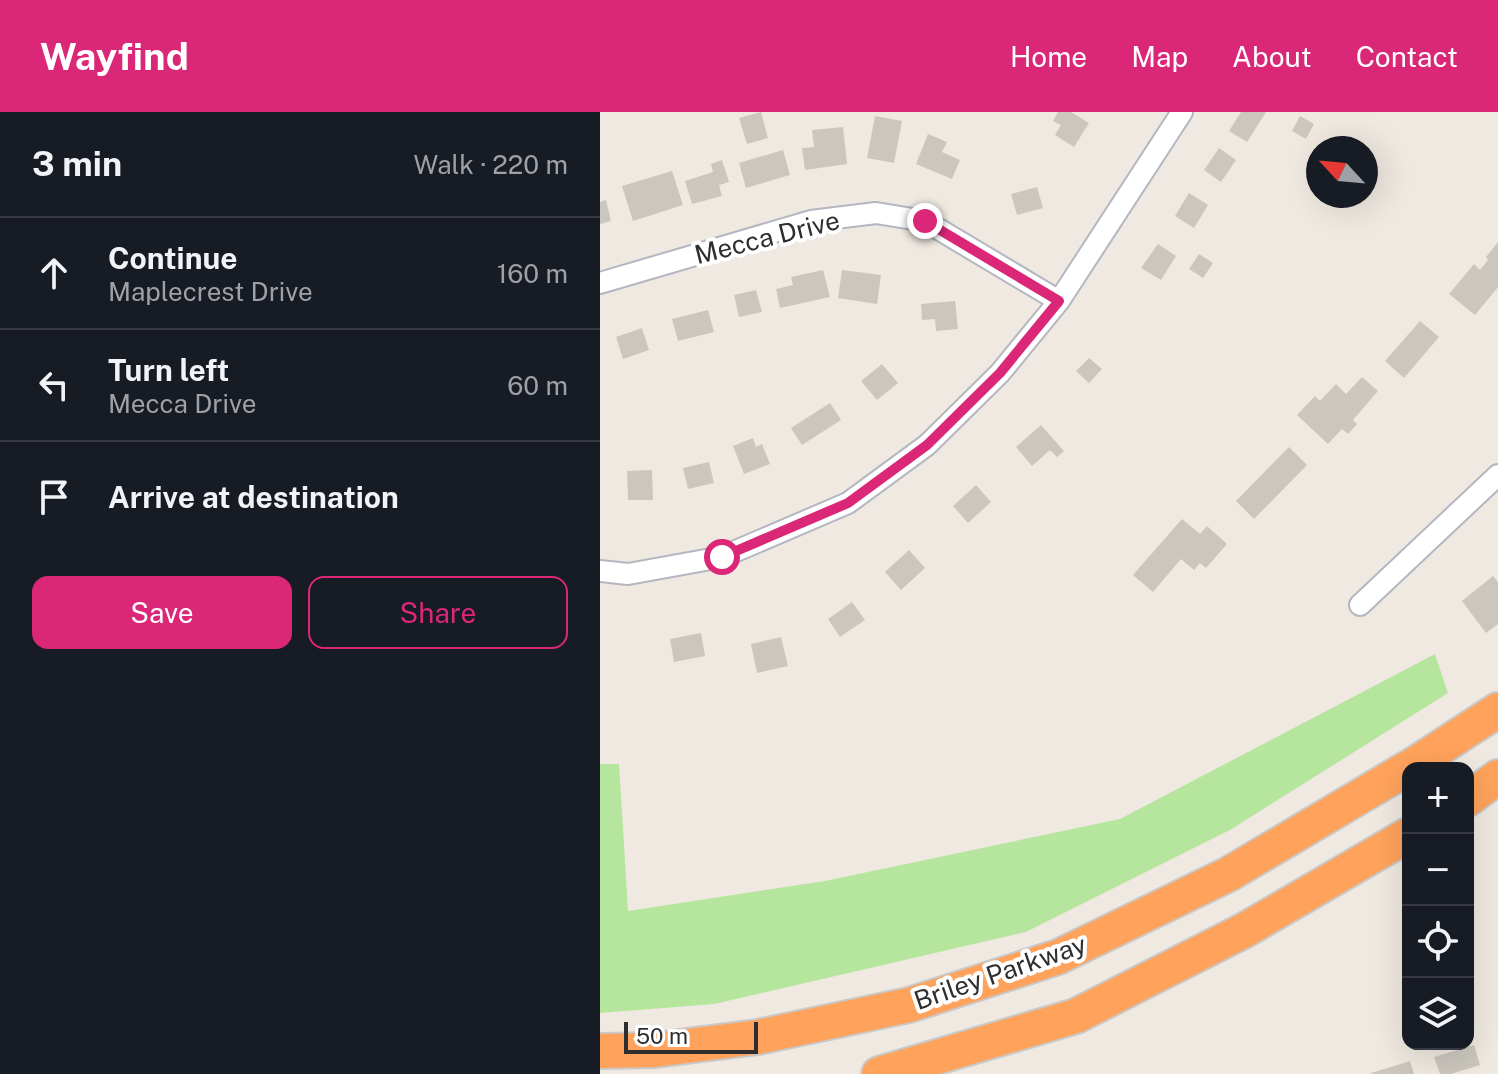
<!DOCTYPE html>
<html lang="en">
<head>
<meta charset="utf-8">
<style>
  :root { --surface:#171b24; --page:#242831; --text:#f1f3f6; --muted:#9ea1a6; --line:#363941; --accent:#db2777 }
  body { margin:0; font-family:"Public Sans",sans-serif; background:var(--page); color:var(--text) }
  .controls { position:absolute; right:24px; bottom:24px; display:grid; overflow:hidden; border-radius:16px; box-shadow:0 8px 32px #0002 }
  .controls button { width:72px; height:72px; display:grid; place-items:center; padding:0; border:0; border-bottom:2px solid var(--line); background:var(--surface); color:var(--text); font:40px sans-serif }
  .compass { position:absolute; left:706px; top:24px; width:72px; height:72px; border-radius:50%; background:var(--surface); box-shadow:0 8px 32px #0002; rotate:296deg }
  .scale { position:absolute; left:24px; bottom:20px; width:134px; box-sizing:border-box; padding-left:8px; border:4px solid #2e2e2e; border-top:0; font-size:22px; line-height:28px; white-space:nowrap; color:#2e2e2e; -webkit-text-stroke:6px #fff; paint-order:stroke }
  .stop { position:absolute; width:24px; height:24px; margin:-18px; border:6px solid #db2777; border-radius:50%; background:#fff }
  .stop.end { background:#db2777; border-color:#fff; box-shadow:0 2px 8px #0008 }
  .list { margin:0; padding:0; list-style:none }
  h2 { display:flex; justify-content:space-between; align-items:center; height:104px; margin:0; padding:0 32px; font-size:34px }
  h2 small { font-size:26px; font-weight:400; color:var(--muted) }
  .list li { display:grid; grid-template-columns:52px 1fr auto; gap:24px; align-items:center; box-sizing:border-box; height:112px; padding:0 32px; border-top:2px solid var(--line) }
  .list b { display:block; font-size:30px; white-space:nowrap }
  .list p { margin:0; font-size:26px; white-space:nowrap; color:var(--muted) }
  .list em { font-size:26px; font-style:normal; color:var(--muted) }
  .actions { display:flex; gap:16px; padding:24px 32px }
  .actions a { flex:1; padding:18px 0; border:2px solid var(--accent); border-radius:16px; text-align:center; font-size:28px; color:var(--accent) }
  .actions .main { background:var(--accent); color:#fff }
  .icon { flex:none; width:44px; height:44px; fill:none; stroke:currentColor; stroke-width:2; stroke-linecap:round; stroke-linejoin:round }
  .map { position:relative; flex:none; width:898px; height:962px; overflow:hidden }
  header { display:flex; align-items:center; gap:48px; box-sizing:border-box; height:112px; padding:0 40px; background:var(--accent); color:#fff }
  header strong { font-size:38px }
  nav { display:flex; gap:44px; margin-inline-start:auto; font-size:28px }
  main { display:flex }
  aside { flex:1; background:var(--surface) }
  .map>svg:first-child { display:block }
</style>
</head>
<body>
<header>
<strong>Wayfind</strong>
<nav><a>Home</a><a>Map</a><a>About</a><a>Contact</a></nav>
</header>
<main>
<aside>
<h2>3 min<small>Walk · 220 m</small></h2>
<ul class="list">
<li><svg class="icon" aria-label="ahead" viewBox="0 0 24 24"><path d="M12 20V5M6 11l6-6 6 6"/></svg><div><b>Continue</b><p>Maplecrest Drive</p></div><em>160 m</em></li>
<li><svg class="icon" aria-label="left" viewBox="0 0 24 24"><path d="M17 20v-9H6M10 6l-5 5 5 5"/></svg><div><b>Turn left</b><p>Mecca Drive</p></div><em>60 m</em></li>
<li><svg class="icon" aria-label="arrive" viewBox="0 0 24 24"><path d="M6 21V4h12l-3 4 3 4H6"/></svg><div><b>Arrive at destination</b></div></li>
</ul>
<div class="actions"><a class="main">Save</a><a>Share</a></div>
</aside>
<div class="map">
<svg width="898" height="962" viewBox="0 0 898 962">
  <rect width="100%" height="100%" fill="#efe9e1"/>
  <path fill="#b6e59e" d="M835 542 848 581 630 718 426 820 114 892 0 901V652H19L28 799 225 769 520 707Z"/>
  <path fill="#cbc7bf" d="M161 0 168 26 147 32 139 6Z
    M458 0H471L489 11 474 35 455 23 461 13 453 9Z
    M641 0H666L647 30 629 19Z
    M275 4 302 9 294 51 267 46Z
    M700 4 714 12 706 27 692 19Z
    M243 15 247 52 205 58 202 36 214 35 212 18Z
    M328 22 347 30 342 40 360 48 352 67 316 52Z
    M619 36 636 48 621 70 604 58Z
    M183 38 190 63 146 76 139 51Z
    M122 48 129 70 119 73 122 84 92 92 85 69 113 60 111 52Z
    M72 59 83 93 33 109 22 74Z
    M437 75 443 96 417 103 411 82Z
    M589 81 608 93 594 116 575 104Z
    M6 88 11 109 0 112V90Z
    M898 130V175L875 203 849 182 874 152 880 158 888 148 886 145Z
    M558 132 576 144 561 168 541 156Z
    M599 142 613 151 603 166 589 157Z
    M223 158 230 185 180 196 176 177 193 173 191 165Z
    M242 158 281 163 277 192 238 186Z
    M156 178 162 200 139 205 134 183Z
    M355 189 358 217 336 219 335 207 322 208 321 192Z
    M108 198 114 220 78 229 72 207Z
    M820 209 839 225 804 266 785 249Z
    M42 216 49 238 23 247 16 225Z
    M489 246 502 257 489 271 476 259Z
    M282 252 298 271 277 288 261 269Z
    M762 265 778 279 753 308 757 312 748 322 742 317 728 332 697 303 715 284 720 289 736 272 746 282Z
    M230 291 241 308 202 333 191 316Z
    M441 313 464 339 457 345 450 338 432 354 416 335Z
    M153 326 156 335 162 332 170 352 144 362 133 334Z
    M689 335 707 353 654 407 636 389Z
    M109 350 114 371 88 377 83 356Z
    M52 358 53 388H28L27 359Z
    M376 373 391 390 368 411 353 394Z
    M582 407 600 422 607 414 627 432 606 456 600 451 594 458 581 447 553 480 533 463Z
    M309 438 325 456 301 478 285 460Z
    M893 464 898 470V512L886 521 862 489Z
    M252 490 265 508 240 525 228 507Z
    M101 521 105 544 74 550 70 527Z
    M181 525 188 554 157 561 151 532Z
    M874 933 880 953 851 962H840L834 945Z
    M810 949 814 962H771V961Z"/>
  <g fill="none" stroke-linecap="round" stroke-linejoin="round">
    <g stroke="#b4b7c1" stroke-width="24">
      <path id="street" d="M0 171 211 109 276 101 325 109 459 189
        M0 459 28 462 122 445 248 391 327 333 400 261 459 189 582 0
        M760 493 898 363"/>
    </g>
    <g stroke="#c9c9c9" stroke-width="38">
      <path id="highway" d="M809 656 898 598
        M868 687 898 665
        M0 939 55 938 158 925 309 893 458 845 629 762 808 656
        M279 962 476 904 645 818 808 723"/>
    </g>
    <use href="#street" stroke="#fff" stroke-width="20"/>
    <use href="#highway" stroke="#ffa35c" stroke-width="34"/>
  </g>
  <g fill="none" stroke-linecap="round" stroke-linejoin="round">
    <path stroke="#db2777" stroke-width="10" d="M122 445 248 391 327 333 400 261 459 189 325 109"/>
  </g>
  <g text-anchor="middle" dominant-baseline="central" stroke-width="8" stroke-linejoin="round" paint-order="stroke">
    <g font-size="26" fill="#2e2e2e" stroke="#fff">
      <text transform="translate(167 125) rotate(-14)">Mecca Drive</text>
      <text transform="translate(400 860) rotate(-19)">Briley Parkway</text>
    </g>
  </g>
</svg>
<div class="controls">
<button>+</button>
<button>−</button>
<button><svg class="icon" aria-label="locate" viewBox="0 0 24 24"><circle cx="12" cy="12" r="6"/><path d="M12 2v4M12 18v4M2 12h4M18 12h4"/></svg></button>
<button><svg class="icon" aria-label="layers" viewBox="0 0 24 24"><path d="M12 4l9 5-9 5-9-5zM3 14l9 5 9-5"/></svg></button>
</div>
<svg class="compass" viewBox="-18 -18 36 36"><path d="M0-13l5 13h-10z" fill="#e53935"/><path d="M0 13l5-13h-10z" fill="#9ea1a6"/></svg>
<div class="scale">50 m</div>
<div class="stop" style="left:122px;top:445px"></div>
<div class="stop end" style="left:325px;top:109px"></div>
</div>
</main>
</body>
</html>
